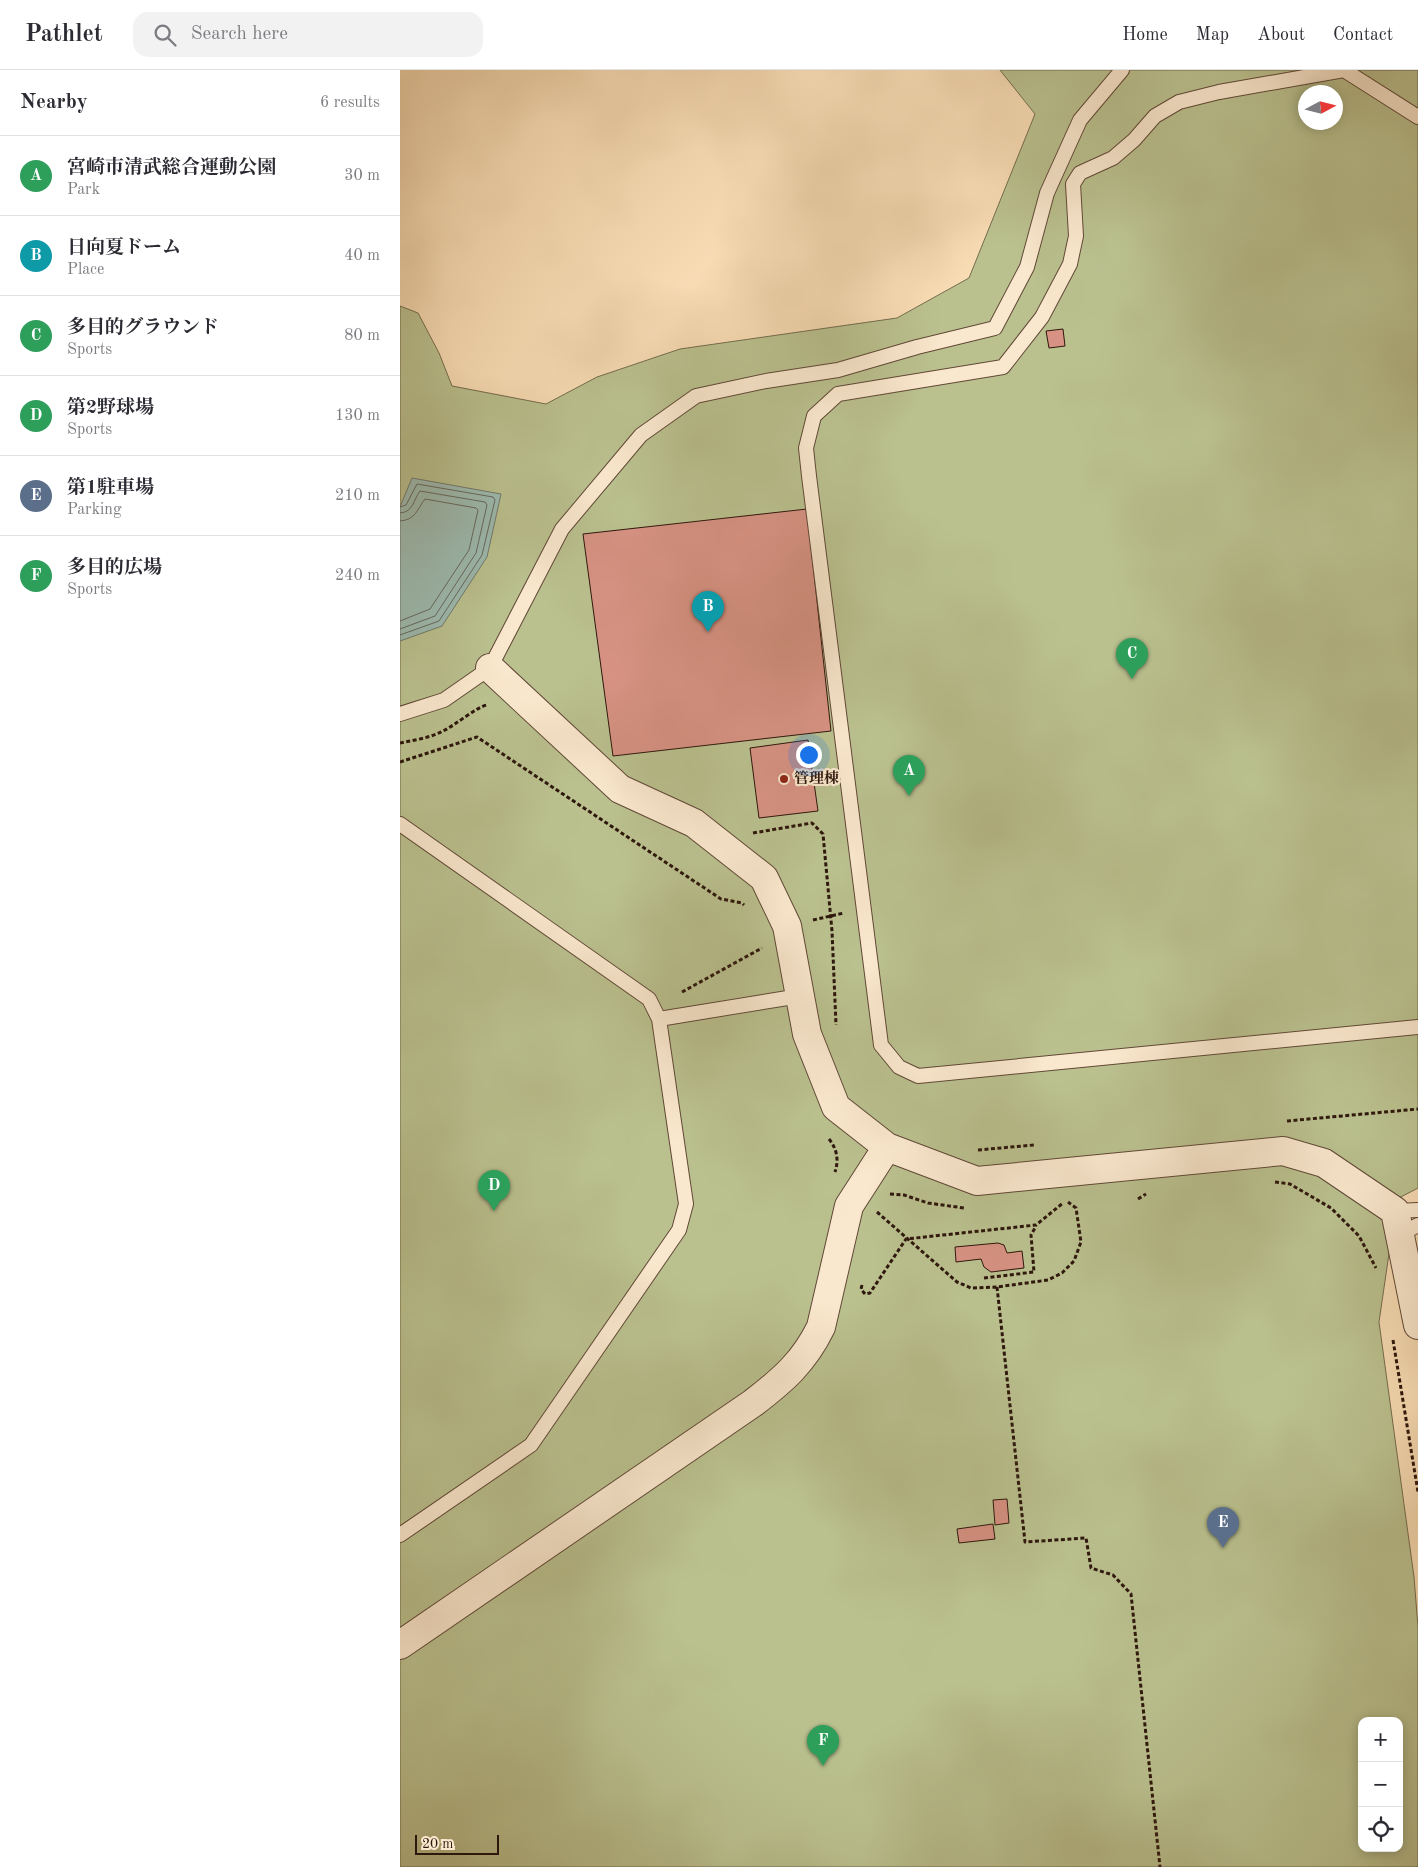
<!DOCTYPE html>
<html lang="en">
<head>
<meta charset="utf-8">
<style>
  :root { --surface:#fff; --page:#f2f2f3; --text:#2b2b33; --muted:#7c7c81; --line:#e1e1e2; --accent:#db2777 }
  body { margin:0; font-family:"Old Standard TT","Noto Serif JP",serif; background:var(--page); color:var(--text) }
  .controls { position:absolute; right:15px; bottom:15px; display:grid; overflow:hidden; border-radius:10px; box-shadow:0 2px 12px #0003 }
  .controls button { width:45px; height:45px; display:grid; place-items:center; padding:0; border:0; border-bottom:1px solid var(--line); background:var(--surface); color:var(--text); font:25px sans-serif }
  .compass { position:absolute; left:898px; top:15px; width:45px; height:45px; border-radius:50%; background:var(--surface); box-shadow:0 2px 12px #0003; rotate:83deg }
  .scale { position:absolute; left:15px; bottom:12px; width:84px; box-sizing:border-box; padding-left:5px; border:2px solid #2e170d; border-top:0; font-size:14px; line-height:18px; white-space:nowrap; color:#2e170d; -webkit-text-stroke:4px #fae8ce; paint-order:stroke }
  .you { position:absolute; left:408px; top:684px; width:18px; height:18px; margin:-12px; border:4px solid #fff; border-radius:50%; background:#1a73e8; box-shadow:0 0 0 8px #1a73e833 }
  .badge { display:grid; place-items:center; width:32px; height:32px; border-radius:50%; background:var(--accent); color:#fff; font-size:16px; font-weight:700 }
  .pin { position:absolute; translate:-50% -41px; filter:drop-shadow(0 1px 2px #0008) }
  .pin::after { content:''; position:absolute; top:26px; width:18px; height:15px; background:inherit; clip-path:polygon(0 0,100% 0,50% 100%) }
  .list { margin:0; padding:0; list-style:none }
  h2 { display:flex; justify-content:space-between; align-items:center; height:65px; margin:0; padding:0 20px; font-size:21px }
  h2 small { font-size:16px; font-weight:400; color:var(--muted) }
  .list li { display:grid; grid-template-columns:32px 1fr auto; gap:15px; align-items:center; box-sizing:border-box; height:80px; padding:0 20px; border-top:1px solid var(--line) }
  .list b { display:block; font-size:19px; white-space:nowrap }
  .list p { margin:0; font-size:16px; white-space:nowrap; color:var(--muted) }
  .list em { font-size:16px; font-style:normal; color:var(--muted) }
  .icon { flex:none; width:28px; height:28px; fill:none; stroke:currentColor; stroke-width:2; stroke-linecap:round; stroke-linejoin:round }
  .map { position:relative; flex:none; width:1018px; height:1797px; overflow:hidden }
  header { display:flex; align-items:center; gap:30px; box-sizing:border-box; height:70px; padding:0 25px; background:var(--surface); border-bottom:1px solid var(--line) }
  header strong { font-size:24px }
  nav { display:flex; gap:28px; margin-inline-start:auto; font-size:18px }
  .search { width:350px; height:45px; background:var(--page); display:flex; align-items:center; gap:12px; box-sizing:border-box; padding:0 18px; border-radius:15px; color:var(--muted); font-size:19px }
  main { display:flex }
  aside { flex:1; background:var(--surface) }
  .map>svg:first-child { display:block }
</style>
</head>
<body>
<header>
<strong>Pathlet</strong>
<div class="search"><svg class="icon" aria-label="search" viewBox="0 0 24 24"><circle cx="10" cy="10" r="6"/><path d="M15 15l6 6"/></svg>Search here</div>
<nav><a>Home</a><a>Map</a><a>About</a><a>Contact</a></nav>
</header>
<main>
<aside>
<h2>Nearby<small>6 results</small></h2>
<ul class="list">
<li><span class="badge" style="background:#2e9e5b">A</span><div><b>宮崎市清武総合運動公園</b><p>Park</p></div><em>30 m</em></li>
<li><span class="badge" style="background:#0f9aa8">B</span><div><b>日向夏ドーム</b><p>Place</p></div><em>40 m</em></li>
<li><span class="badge" style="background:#2e9e5b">C</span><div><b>多目的グラウンド</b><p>Sports</p></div><em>80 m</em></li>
<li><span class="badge" style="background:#2e9e5b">D</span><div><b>第2野球場</b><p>Sports</p></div><em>130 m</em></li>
<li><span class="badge" style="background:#5c6f8a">E</span><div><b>第1駐車場</b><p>Parking</p></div><em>210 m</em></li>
<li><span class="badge" style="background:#2e9e5b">F</span><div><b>多目的広場</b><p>Sports</p></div><em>240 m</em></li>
</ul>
</aside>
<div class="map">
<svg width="1018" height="1797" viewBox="0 0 1018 1797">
  <rect width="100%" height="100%" fill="#f8dcb4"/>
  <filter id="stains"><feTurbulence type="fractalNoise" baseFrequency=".004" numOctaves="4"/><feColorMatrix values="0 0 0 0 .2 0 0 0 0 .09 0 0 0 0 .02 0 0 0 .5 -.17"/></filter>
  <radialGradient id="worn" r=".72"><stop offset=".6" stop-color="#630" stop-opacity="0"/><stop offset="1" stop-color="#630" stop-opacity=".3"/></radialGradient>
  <path fill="#bac18f" stroke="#746c4e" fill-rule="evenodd" d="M600 0H1018V1118L997 1129 979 1252 1014 1507 1018 1557V1797H0V236L18 243 39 283 52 316 146 334 197 307 280 279 497 248 569 208 635 44ZM906 22H936V52H906ZM962 1651H999V1778H962Z"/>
  <path fill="#9dbbb0" stroke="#71796f" d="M12 408 101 424 87 487 42 556 0 571V437Z"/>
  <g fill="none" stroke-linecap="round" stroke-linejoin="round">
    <path stroke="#66695e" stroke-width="1" d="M0 437 6 435 17 414 93 427 95 430 82 485 39 551 0 565
      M0 443C14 442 13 430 20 421L85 432 87 435 76 483 35 546 0 559
      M0 451C16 450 17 439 25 429L76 438 78 440 69 480 30 539 0 551"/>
  </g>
  <path fill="#d79283" stroke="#2e170d" d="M663 259 665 276 649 278 646 261Z
    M407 439 431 661 213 686 183 464Z
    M408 670 418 741 359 748 350 678Z
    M598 1173 604 1175 607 1183 622 1181 624 1198 591 1202 584 1197 581 1189 556 1192 555 1177Z
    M607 1429 609 1453 595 1455 593 1430Z
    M593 1454 595 1469 559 1473 557 1459Z"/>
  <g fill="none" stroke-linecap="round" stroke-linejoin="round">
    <g stroke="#604837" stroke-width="16">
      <path id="service" d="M1018 47 944 0 819 22 779 32 755 46 734 70 713 88 680 103 673 114 676 166 670 194 642 247 603 297 438 324 414 346 406 378 409 406 481 975 499 997 518 1006 1018 957
        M0 644 44 630 90 598 162 459 241 365 296 326 366 311 438 300 517 277 595 258 627 197 647 123 680 50 722 0
        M0 754 249 929 259 949 286 1134 279 1160 131 1375 0 1465
        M259 949 400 926
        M995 1141 1018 1140
        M999 1165 1018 1155"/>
    </g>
    <g stroke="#604837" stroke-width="30">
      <path id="tertiary" d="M90 598 220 719 294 753 364 808 387 856 407 964 436 1037 487 1077 577 1111 883 1081 924 1093 995 1141 1018 1255
        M0 1575 353 1333C383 1310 404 1292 421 1257L449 1136 487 1077"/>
    </g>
    <path stroke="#2e170d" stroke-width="3" stroke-dasharray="4 2.5" stroke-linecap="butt" d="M0 673C14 670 30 668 43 661 54 656 78 636 87 635
      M0 692 77 667 321 829 342 833 344 835
      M353 763 412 753 423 764 432 861 436 955
      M413 850 444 843
      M282 922 362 878
      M887 1051 1018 1039
      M429 1069C437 1079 439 1090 435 1102
      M578 1080 634 1075
      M875 1112 890 1114 931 1138 959 1166 976 1198
      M490 1124 504 1125 528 1133 564 1138
      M738 1129 746 1124
      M477 1142 557 1212 571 1218 597 1217 648 1210 662 1203 674 1191 681 1172 676 1138 668 1132
      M584 1208 634 1202 631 1165 636 1156
      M462 1215 461 1219 465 1224 470 1223 506 1169 636 1155 663 1133
      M597 1217 625 1472 686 1468 691 1498 713 1505 731 1524 760 1797
      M993 1270 1018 1422"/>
    <use href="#service" stroke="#fae8ce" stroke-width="14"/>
    <use href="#tertiary" stroke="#fae8ce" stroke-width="28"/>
  </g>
  <circle fill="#8f2418" stroke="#fae8ce" stroke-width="2" cx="384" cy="709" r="5"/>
  <g text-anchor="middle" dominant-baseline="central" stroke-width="4.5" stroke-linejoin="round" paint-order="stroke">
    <g font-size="15" font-weight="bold" fill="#2e170d" stroke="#fae8ce" text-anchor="start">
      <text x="394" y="709">管理棟</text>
    </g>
  </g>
  <rect width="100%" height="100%" filter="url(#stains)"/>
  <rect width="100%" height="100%" fill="url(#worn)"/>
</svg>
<div class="controls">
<button>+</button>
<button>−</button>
<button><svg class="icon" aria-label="locate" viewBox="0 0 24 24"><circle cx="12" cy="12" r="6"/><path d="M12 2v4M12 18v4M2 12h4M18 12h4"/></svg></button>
</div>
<svg class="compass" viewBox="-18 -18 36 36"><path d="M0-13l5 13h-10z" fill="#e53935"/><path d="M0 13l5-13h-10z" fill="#7c7c81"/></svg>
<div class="scale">20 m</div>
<div class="you"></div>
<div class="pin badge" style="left:509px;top:726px;background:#2e9e5b">A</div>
<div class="pin badge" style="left:308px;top:562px;background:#0f9aa8">B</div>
<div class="pin badge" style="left:732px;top:609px;background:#2e9e5b">C</div>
<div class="pin badge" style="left:94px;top:1141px;background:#2e9e5b">D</div>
<div class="pin badge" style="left:823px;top:1478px;background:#5c6f8a">E</div>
<div class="pin badge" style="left:423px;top:1696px;background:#2e9e5b">F</div>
</div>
</main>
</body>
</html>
